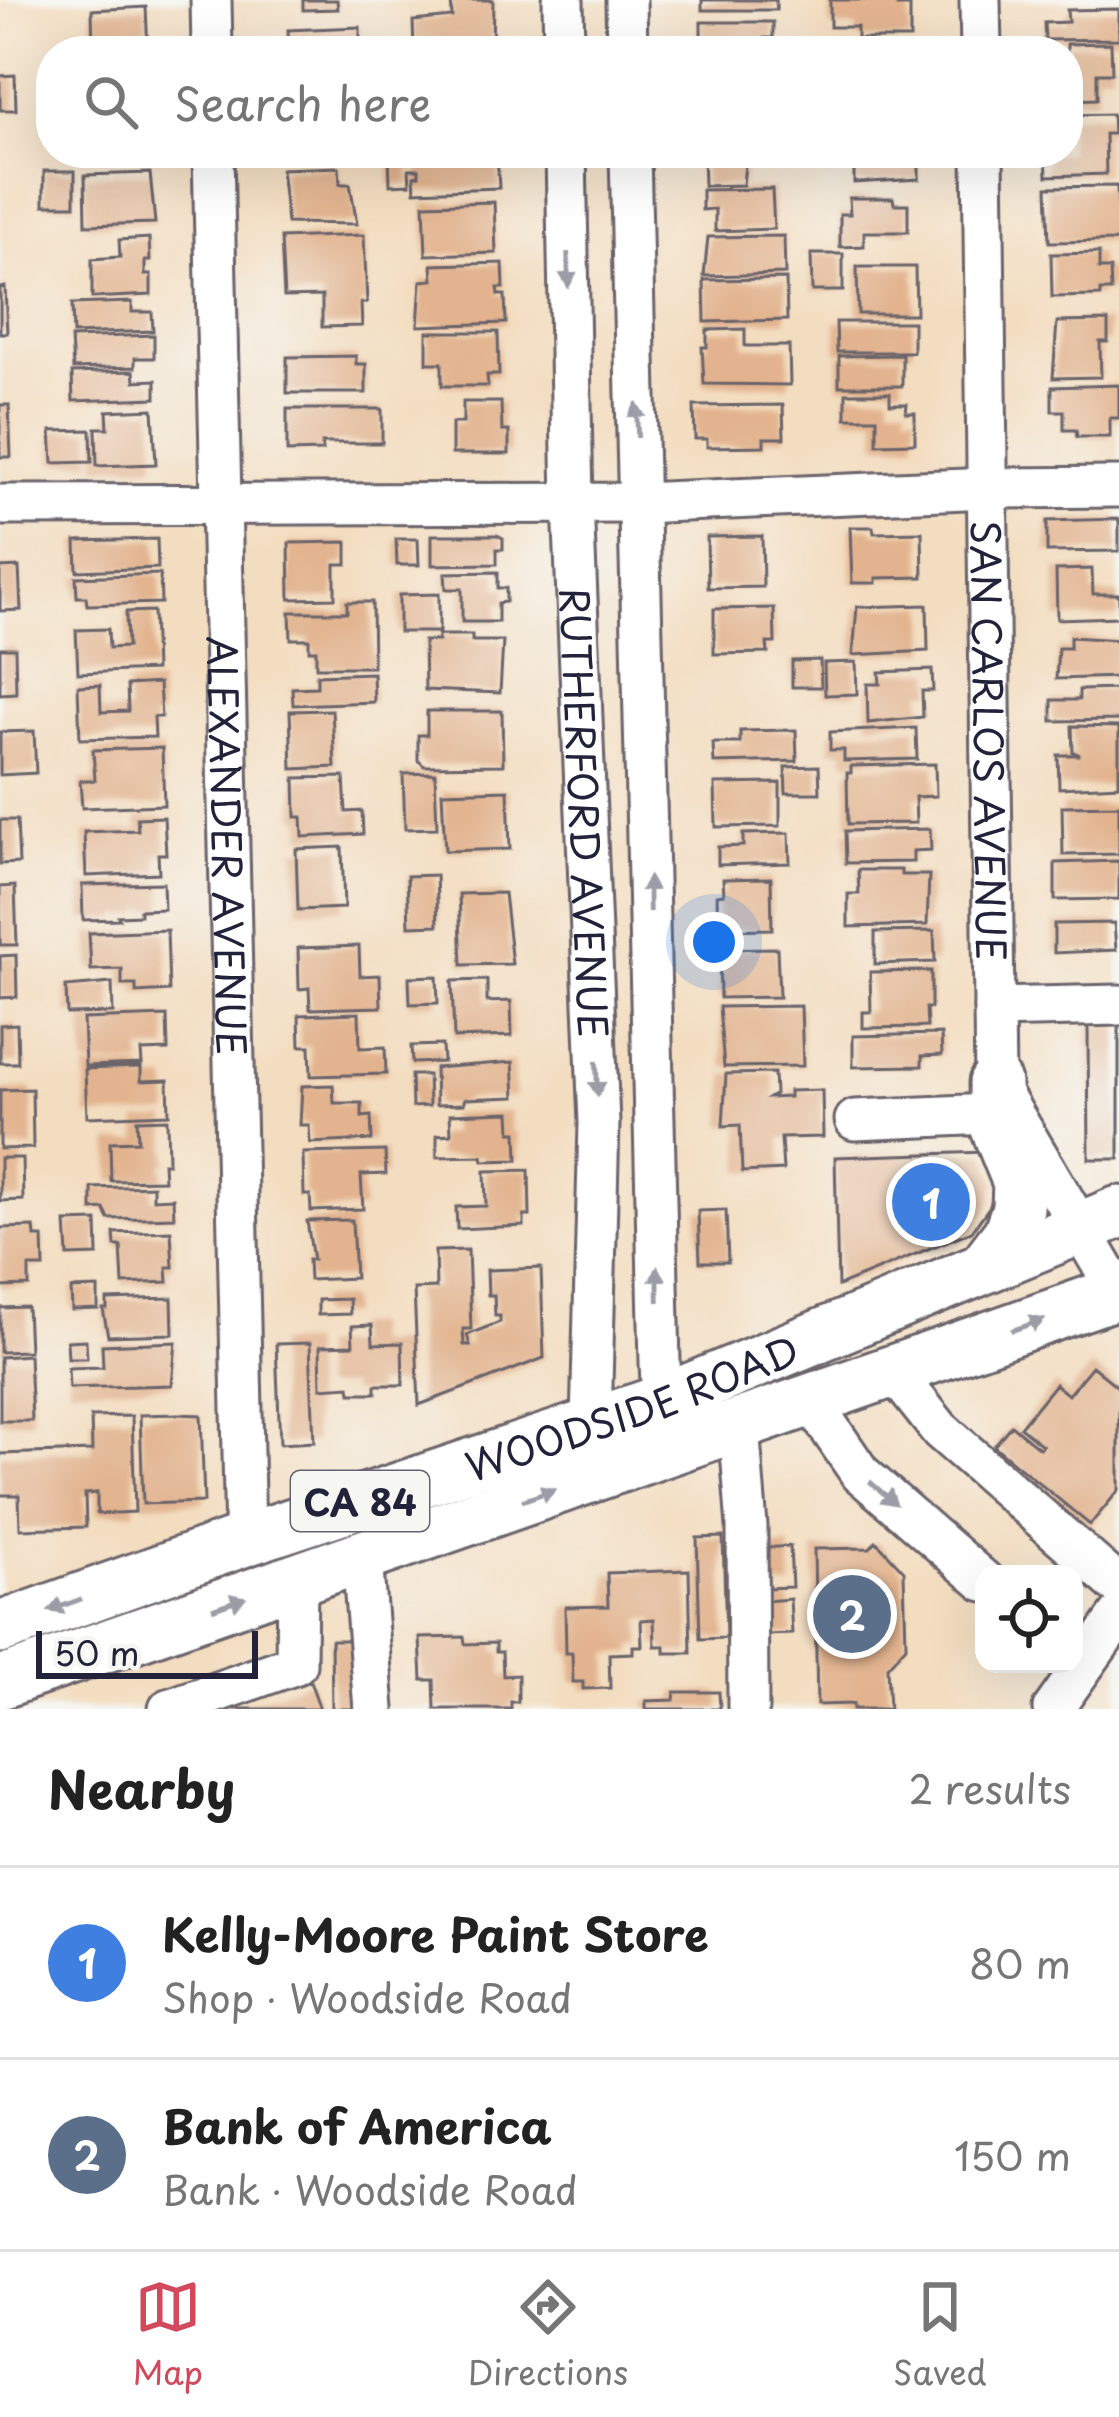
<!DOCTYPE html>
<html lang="en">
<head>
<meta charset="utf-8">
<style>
  :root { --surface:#fff; --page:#f6f6f6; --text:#222; --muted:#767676; --line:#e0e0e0; --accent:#d1495b }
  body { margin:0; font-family:"Playpen Sans",sans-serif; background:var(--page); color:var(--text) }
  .controls { position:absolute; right:36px; bottom:36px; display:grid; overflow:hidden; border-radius:24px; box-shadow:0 12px 48px #0002 }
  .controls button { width:108px; height:108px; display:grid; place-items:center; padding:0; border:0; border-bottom:3px solid var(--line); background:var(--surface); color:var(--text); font:60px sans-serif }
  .scale { position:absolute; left:36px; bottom:30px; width:222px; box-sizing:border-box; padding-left:12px; border:6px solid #22223b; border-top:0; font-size:33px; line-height:42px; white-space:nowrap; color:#22223b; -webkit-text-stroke:9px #f6f6f2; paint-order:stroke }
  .you { position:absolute; left:714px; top:942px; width:42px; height:42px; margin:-30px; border:9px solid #fff; border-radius:50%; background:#1a73e8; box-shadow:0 0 0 18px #1a73e833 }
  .badge { display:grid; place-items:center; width:78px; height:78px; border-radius:50%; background:var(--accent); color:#fff; font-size:39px; font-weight:700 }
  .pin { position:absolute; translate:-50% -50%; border:6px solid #fff; box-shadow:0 3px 12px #0006 }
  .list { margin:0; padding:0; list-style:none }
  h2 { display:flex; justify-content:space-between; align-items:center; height:156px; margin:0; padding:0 48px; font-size:51px }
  h2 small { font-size:39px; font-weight:400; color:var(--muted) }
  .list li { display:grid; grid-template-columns:78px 1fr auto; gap:36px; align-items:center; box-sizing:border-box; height:192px; padding:0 48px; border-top:3px solid var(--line) }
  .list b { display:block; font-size:45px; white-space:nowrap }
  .list p { margin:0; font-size:39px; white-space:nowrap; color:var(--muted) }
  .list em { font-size:39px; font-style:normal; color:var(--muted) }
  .icon { flex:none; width:66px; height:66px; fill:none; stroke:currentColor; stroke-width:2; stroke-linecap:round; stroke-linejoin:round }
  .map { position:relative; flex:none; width:1119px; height:1709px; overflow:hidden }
  .search { position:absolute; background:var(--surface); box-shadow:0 12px 48px #0002; left:36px; right:36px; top:36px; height:132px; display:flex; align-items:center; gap:30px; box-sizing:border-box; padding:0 42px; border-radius:48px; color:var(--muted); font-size:45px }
  .sheet { height:540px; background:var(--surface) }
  nav { display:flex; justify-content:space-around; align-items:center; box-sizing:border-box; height:168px; border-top:3px solid var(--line); background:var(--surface); font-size:33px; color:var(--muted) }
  nav a { display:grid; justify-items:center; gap:6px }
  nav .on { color:var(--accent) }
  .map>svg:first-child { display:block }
</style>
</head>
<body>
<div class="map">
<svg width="1119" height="1709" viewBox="0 0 1119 1709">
  <rect width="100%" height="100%" fill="#f6f6f2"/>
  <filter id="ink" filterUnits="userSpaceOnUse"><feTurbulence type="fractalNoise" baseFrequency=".00833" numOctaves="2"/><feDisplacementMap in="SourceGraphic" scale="24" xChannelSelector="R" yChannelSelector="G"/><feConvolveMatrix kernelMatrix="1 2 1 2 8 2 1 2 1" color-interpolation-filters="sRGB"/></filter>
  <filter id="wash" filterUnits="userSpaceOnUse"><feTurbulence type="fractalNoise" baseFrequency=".004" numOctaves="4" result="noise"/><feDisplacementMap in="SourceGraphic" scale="48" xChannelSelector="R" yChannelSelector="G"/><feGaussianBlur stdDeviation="2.7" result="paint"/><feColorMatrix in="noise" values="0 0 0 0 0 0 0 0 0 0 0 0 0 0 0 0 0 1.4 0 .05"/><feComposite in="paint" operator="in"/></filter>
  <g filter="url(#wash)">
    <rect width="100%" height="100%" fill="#f3ddc0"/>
    <g id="blocks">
      <path fill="#e2b38e" d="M303 0H337L338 9 303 10Z
        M451 0H493L492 50 414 51 413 21 452 17Z
        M702 0H776V10H702Z
        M830 0H897V6H910V39H857V27H830Z
        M146 7 148 51H93L92 10Z
        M1119 9V39L1045 40 1044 23 1068 22 1067 10Z
        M701 22H773V38H764V50L701 51Z
        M360 27V51H289L288 30Z
        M1111 43 1112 73H1097V99L1068 100 1067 44Z
        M15 75 16 110H0V76Z
        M1112 114 1113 134H1105L1106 174 1047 176 1046 153H1068V115Z
        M389 153H497L499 188 415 191 414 176 419 175V169H409L410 184 390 185Z
        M703 153H746L743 185 704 186Z
        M854 153H919V179L854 183Z
        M339 167 340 184H350L357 224 287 223 281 169Z
        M44 171H75V205H44Z
        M150 173 155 223 86 225 85 175Z
        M1117 186 1119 241 1049 242 1047 187Z
        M772 189 774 229 715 231V209L702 210V190Z
        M849 198H893L894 204H908V232H864V246L840 247V214H850Z
        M494 202 496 253 426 255 424 204Z
        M364 235 367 303H361L362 326 322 327V296L284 297 281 238Z
        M784 236 785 274 704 276 708 237Z
        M149 238 150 261H145V275H151V295L92 298V259L120 257 119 240Z
        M1099 253V269H1110L1111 291H1100V296L1052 297 1051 254Z
        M811 254H843V291H812Z
        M503 263 504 288H498L499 295H505L506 323 418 326 421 281 433 280 432 265Z
        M857 267H915L916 314H858Z
        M786 279 787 320 705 322 704 280Z
        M5 287 7 333H0V288Z
        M132 302V312H152L153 331 73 334 72 304Z
        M1108 321V342H1100L1101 377 1053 378 1057 322Z
        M836 322H913V352H837Z
        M745 329V346H789L790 385 704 384 702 347H707V330Z
        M427 332H498L499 375H487L488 386H442V363H427Z
        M154 335V358H135V367L73 369 71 338Z
        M902 355V386H839V356Z
        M356 356V364H366V393H287V357Z
        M134 371 135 381 156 380V398L73 401 72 373Z
        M1119 385V418H1110V437H1077L1076 430H1064V411H1052V387Z
        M846 393H890V404H907L906 413H915V443L877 444V418H846Z
        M463 402H501L502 431H509V454H452V423H463Z
        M0 405H9L11 457H0Z
        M783 405 784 438H764V446L707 447V439H695L694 406Z
        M153 409 156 464 97 466 96 428H108L107 411Z
        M287 409H382V443H322V451L287 452Z
        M91 430 92 462 53 463 51 431Z
        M1119 519V551L1047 552V521Z
        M850 527H873L874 533 922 532 923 577 876 578V583H852Z
        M432 535H497L503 538V549H497V564L432 565Z
        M762 536 763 587 708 588 707 537Z
        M157 539 158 568 77 571 76 541Z
        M396 539H418L419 565H397Z
        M347 542V564H335V598L290 599 289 543Z
        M19 567 21 610 0 611V568Z
        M1092 569 1093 594H1119V617L1057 619 1056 570Z
        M498 572V588H506V602L498 603V622H462V589H446L445 573Z
        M160 574 161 603 87 605 86 597H77L76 577Z
        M439 594V632H399V595Z
        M347 602H372L373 667H316V650H309V639H291L290 612H347Z
        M927 605 928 651 853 655 857 607Z
        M774 608 775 643H767L768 653 714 654V609Z
        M153 611 155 670 78 673 76 630 108 629 109 648 127 647 126 612Z
        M438 635H472V641H503L500 693 425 690 424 641H438Z
        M1070 637 1119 640V677L1056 679 1058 648H1070Z
        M0 648H15L16 693 0 694Z
        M820 660 821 687H792V661Z
        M856 662 857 694 825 695 824 663Z
        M932 670 933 691H922L923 717 868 723 867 684H880L879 672Z
        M373 673 374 702 293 705 292 688 317 687V675Z
        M159 683 161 717H154L155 737 80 739 78 686 100 685 101 712 128 711 127 685Z
        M1119 689V720L1052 721V700H1079V690Z
        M332 710 335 767 292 769 290 711Z
        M427 711H502L503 765 424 766 418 760V735H427Z
        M1072 726 1119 727V785L1059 788 1058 755H1080L1073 752Z
        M916 728 917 759 844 761V750H830V732Z
        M796 730 797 761 714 763 713 743H740V731Z
        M34 731 36 773 0 775V732Z
        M162 748 164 805 82 808 80 781 95 780 93 750Z
        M935 764 936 796 915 797 916 823 848 824 847 773H851V766Z
        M819 766 820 793H786L785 767Z
        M435 773 437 828 405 829 403 774Z
        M344 777 346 812 362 811 363 834 303 837 302 817H296L295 778Z
        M780 783V826L716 827 715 784Z
        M508 790 510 849 445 851 442 792Z
        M1119 805V854L1063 855 1062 806Z
        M164 817 166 854H158L159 873 86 876 84 832 138 830 137 818Z
        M0 820H17L19 863 0 864Z
        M930 829 931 850 913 851V862L846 863 845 831Z
        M789 833 790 863 718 865V847L743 846V834Z
        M342 847 344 908 298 910 296 849Z
        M1119 861V899L1055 900V863Z
        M858 870H901V875H929L927 925 848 927V894H859Z
        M436 875 438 925 409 926 407 876Z
        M771 878 772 929 718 930 717 895 724 894 723 879Z
        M163 883 164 909 140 910V915L118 916 119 919 83 920 82 885Z
        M15 886 17 945H0V887Z
        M504 893 512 964 462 965 459 894Z
        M1114 923 1116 950 1054 953V924Z
        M167 930 169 991 136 993V985H122V969L91 970 89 933Z
        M934 931 935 962 875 964V932Z
        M359 946 360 976 380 975 381 1007 310 1009 309 988 299 989 298 948Z
        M777 948 779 997 720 998 719 949Z
        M16 955 17 997 0 998V956Z
        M931 971V1008H926L927 1027 863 1028V1012H871L870 972Z
        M437 976 438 1003 410 1004 409 977Z
        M487 980V1002L511 1001 512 1036 454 1038 452 981Z
        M112 983 113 1013 67 1014 66 987Z
        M801 1006 803 1066 724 1067 719 1007Z
        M359 1013 360 1048 385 1047 386 1074 311 1076 310 1046H300L299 1015Z
        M167 1016 168 1050 141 1051 142 1064 85 1066 83 1019Z
        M17 1024 18 1063H0V1025Z
        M1119 1025V1159H1089L1088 1026Z
        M941 1034 942 1055 922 1056V1066L853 1067V1036Z
        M442 1045 443 1062 412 1063 411 1046Z
        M513 1062 515 1097 464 1099V1104L436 1105 435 1068Z
        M141 1067V1081L168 1080 169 1114 87 1117 85 1069Z
        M774 1073 775 1094 769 1098 789 1097V1091L822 1090 823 1137 781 1138 783 1170 742 1172 740 1125 723 1126 726 1074Z
        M411 1075H428L429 1106 412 1107Z
        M333 1085 334 1103H362V1117L371 1116 372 1140 310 1143 309 1125H300L302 1086Z
        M32 1089 33 1148 0 1149V1090Z
        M510 1112 511 1132H517L518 1160 483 1161 482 1156 437 1157V1135L451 1134 450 1114Z
        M167 1119 168 1163H163L164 1180 111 1181 110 1142 138 1141 137 1120Z
        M385 1151 386 1174 361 1175 363 1209 311 1211 310 1195H304L303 1153Z
        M986 1152 996 1182 990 1206 972 1231 838 1286 835 1157Z
        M0 1158H22L23 1200 0 1201Z
        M529 1170 530 1216H524V1226L457 1229 456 1207 486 1206 485 1171Z
        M153 1186V1199L173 1198 174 1217 109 1219 104 1209 92 1210V1188Z
        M726 1210 728 1262H700L698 1211Z
        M352 1220 355 1278 309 1280 308 1260H313L307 1221Z
        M97 1221 98 1255 68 1256 66 1222Z
        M34 1227 35 1237H43L44 1267H29V1286L0 1287V1228Z
        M171 1231 173 1267H167L168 1282 123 1284 121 1246H115L114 1233Z
        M468 1250 471 1329H463L464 1345H470L467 1335 500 1322V1316H495L494 1295H488L487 1270 541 1268 544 1358 419 1405 414 1289 436 1288 435 1251Z
        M98 1288V1309L72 1310 71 1289Z
        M172 1298 173 1334 108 1336 103 1309H107V1300Z
        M349 1299 350 1314 318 1315V1300Z
        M27 1307 29 1351 0 1352V1308Z
        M372 1325 373 1344 402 1343 403 1385H376V1393H351L350 1386 321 1388 320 1346 353 1345 352 1326Z
        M86 1340 87 1358H68L67 1341Z
        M176 1342 172 1385 69 1388 68 1368 103 1367 102 1345Z
        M310 1343 314 1442 280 1444 276 1344Z
        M29 1355 32 1421H0V1357Z
        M1092 1366 1119 1388V1490L1090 1525 994 1446 1011 1425 1039 1448 1042 1445 1020 1427 1055 1384 1068 1395Z
        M178 1414 201 1415 204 1502 143 1504 140 1415Z
        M132 1416 135 1512 97 1514V1493L85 1494 86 1527 20 1529 19 1495H0V1454L92 1451 91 1417Z
        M723 1537 726 1638 700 1639 697 1538Z
        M876 1541 904 1571 906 1646 887 1667 889 1709H853V1704L817 1705 814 1549 870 1548Z
        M790 1546 792 1587 765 1588 764 1548Z
        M689 1570 691 1653H665V1646H655L654 1619 641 1620 642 1646H633V1653L609 1654 610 1688 583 1689V1682H573L572 1653H566L565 1607 608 1606 607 1573Z
        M790 1599 792 1634 767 1635 765 1601Z
        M464 1637 465 1644 496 1643V1652H502L503 1676 518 1675V1702H511V1709H435L434 1680H422L420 1638Z
        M331 1640H356L357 1709H332Z
        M310 1681 320 1709H235L234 1708Z
        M675 1692H719L720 1709H646V1701L674 1700Z"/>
    </g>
  </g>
  <g filter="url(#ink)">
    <use href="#blocks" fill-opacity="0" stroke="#6b636a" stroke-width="3"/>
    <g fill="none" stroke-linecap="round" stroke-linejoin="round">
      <g stroke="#6b636a" stroke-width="45">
        <g id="minor">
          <path d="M211 0 212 51"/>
          <path d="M563 0 564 51"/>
          <path d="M626 0 627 51"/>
          <path d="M980 0 981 51"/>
          <path id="s1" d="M213 153 245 1540"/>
          <path id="s2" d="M566 153 573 503 599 1123 591 1423 601 1447"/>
          <path d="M630 153 660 1363 662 1401 671 1425"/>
          <path id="s3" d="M983 153 995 1083 1119 1294"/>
          <path d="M0 505 639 503 990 488 1119 487"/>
          <path d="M994 1008 1119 1005"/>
          <path d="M855 1120 1012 1113"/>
          <path d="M894 1372 940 1430 1119 1586"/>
          <path d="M811 1401 860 1473 984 1581"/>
          <path d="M739 1426 747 1527 748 1709"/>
          <path d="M362 1557 374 1709"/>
          <path d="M169 1709 296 1664 297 1579"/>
          <path d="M1053 1709 1119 1616"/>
        </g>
      </g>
      <g stroke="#6b636a" stroke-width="57">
        <g id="major">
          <path d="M984 1267 1009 1234 1018 1208 1019 1183 996 1126 995 1083"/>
          <path id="s4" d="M0 1628 245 1540 662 1401 1119 1212"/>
          <path d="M0 1683 1119 1292"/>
        </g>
      </g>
      <use href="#minor" stroke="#fff" stroke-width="39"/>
      <use href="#major" stroke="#fff" stroke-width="51"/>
    </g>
    <defs><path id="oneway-solid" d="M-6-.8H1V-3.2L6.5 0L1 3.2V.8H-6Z" transform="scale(3)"/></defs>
    <g fill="#9c9ca7">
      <use href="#oneway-solid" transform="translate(568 270) rotate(89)"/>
      <use href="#oneway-solid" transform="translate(637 420) rotate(-92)"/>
      <use href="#oneway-solid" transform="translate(649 894) rotate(-91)"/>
      <use href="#oneway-solid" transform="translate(597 1079) rotate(88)"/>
      <use href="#oneway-solid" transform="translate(658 1284) rotate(-91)"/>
      <use href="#oneway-solid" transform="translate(1028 1325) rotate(-19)"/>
      <use href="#oneway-solid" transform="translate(883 1493) rotate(41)"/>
      <use href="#oneway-solid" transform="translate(539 1495) rotate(-19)"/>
      <use href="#oneway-solid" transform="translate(229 1603) rotate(-19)"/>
      <use href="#oneway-solid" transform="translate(65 1605) rotate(160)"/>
    </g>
  </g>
  <g text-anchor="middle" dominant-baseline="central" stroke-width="9" stroke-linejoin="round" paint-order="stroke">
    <rect fill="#f6f6f2" stroke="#626272" stroke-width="3" x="291" y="1471" width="138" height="60" rx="9"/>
    <g font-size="36" font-weight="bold" fill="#22223b">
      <text x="360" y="1501">CA 84</text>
    </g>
    <g font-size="39" fill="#22223b" stroke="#f6f6f2">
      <text stroke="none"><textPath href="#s3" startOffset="588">SAN CARLOS AVENUE</textPath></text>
      <text stroke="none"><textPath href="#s2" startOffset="660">RUTHERFORD AVENUE</textPath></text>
      <text stroke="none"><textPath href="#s1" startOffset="693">ALEXANDER AVENUE</textPath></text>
      <text stroke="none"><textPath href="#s4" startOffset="669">WOODSIDE ROAD</textPath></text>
    </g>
  </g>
</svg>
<div class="controls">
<button><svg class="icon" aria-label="locate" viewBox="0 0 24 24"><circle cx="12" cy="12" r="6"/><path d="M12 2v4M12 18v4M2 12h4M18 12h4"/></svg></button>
</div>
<div class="scale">50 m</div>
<div class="you"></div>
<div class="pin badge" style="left:931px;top:1202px;background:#3f7fe0">1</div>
<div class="pin badge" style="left:852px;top:1614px;background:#5c6f8a">2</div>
<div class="search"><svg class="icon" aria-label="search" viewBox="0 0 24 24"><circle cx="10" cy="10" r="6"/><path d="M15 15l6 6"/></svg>Search here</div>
</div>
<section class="sheet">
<h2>Nearby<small>2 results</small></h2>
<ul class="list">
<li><span class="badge" style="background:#3f7fe0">1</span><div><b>Kelly-Moore Paint Store</b><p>Shop · Woodside Road</p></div><em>80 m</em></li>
<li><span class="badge" style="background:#5c6f8a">2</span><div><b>Bank of America</b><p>Bank · Woodside Road</p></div><em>150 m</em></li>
</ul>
</section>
<nav>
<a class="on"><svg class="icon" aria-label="map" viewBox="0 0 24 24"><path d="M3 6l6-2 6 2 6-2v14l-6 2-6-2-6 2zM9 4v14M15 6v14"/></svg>Map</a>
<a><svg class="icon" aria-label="directions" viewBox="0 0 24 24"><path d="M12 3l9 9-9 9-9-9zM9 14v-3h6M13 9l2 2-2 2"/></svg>Directions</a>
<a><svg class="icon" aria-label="saved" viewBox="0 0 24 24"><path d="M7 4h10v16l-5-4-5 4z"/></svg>Saved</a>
</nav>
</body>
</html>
